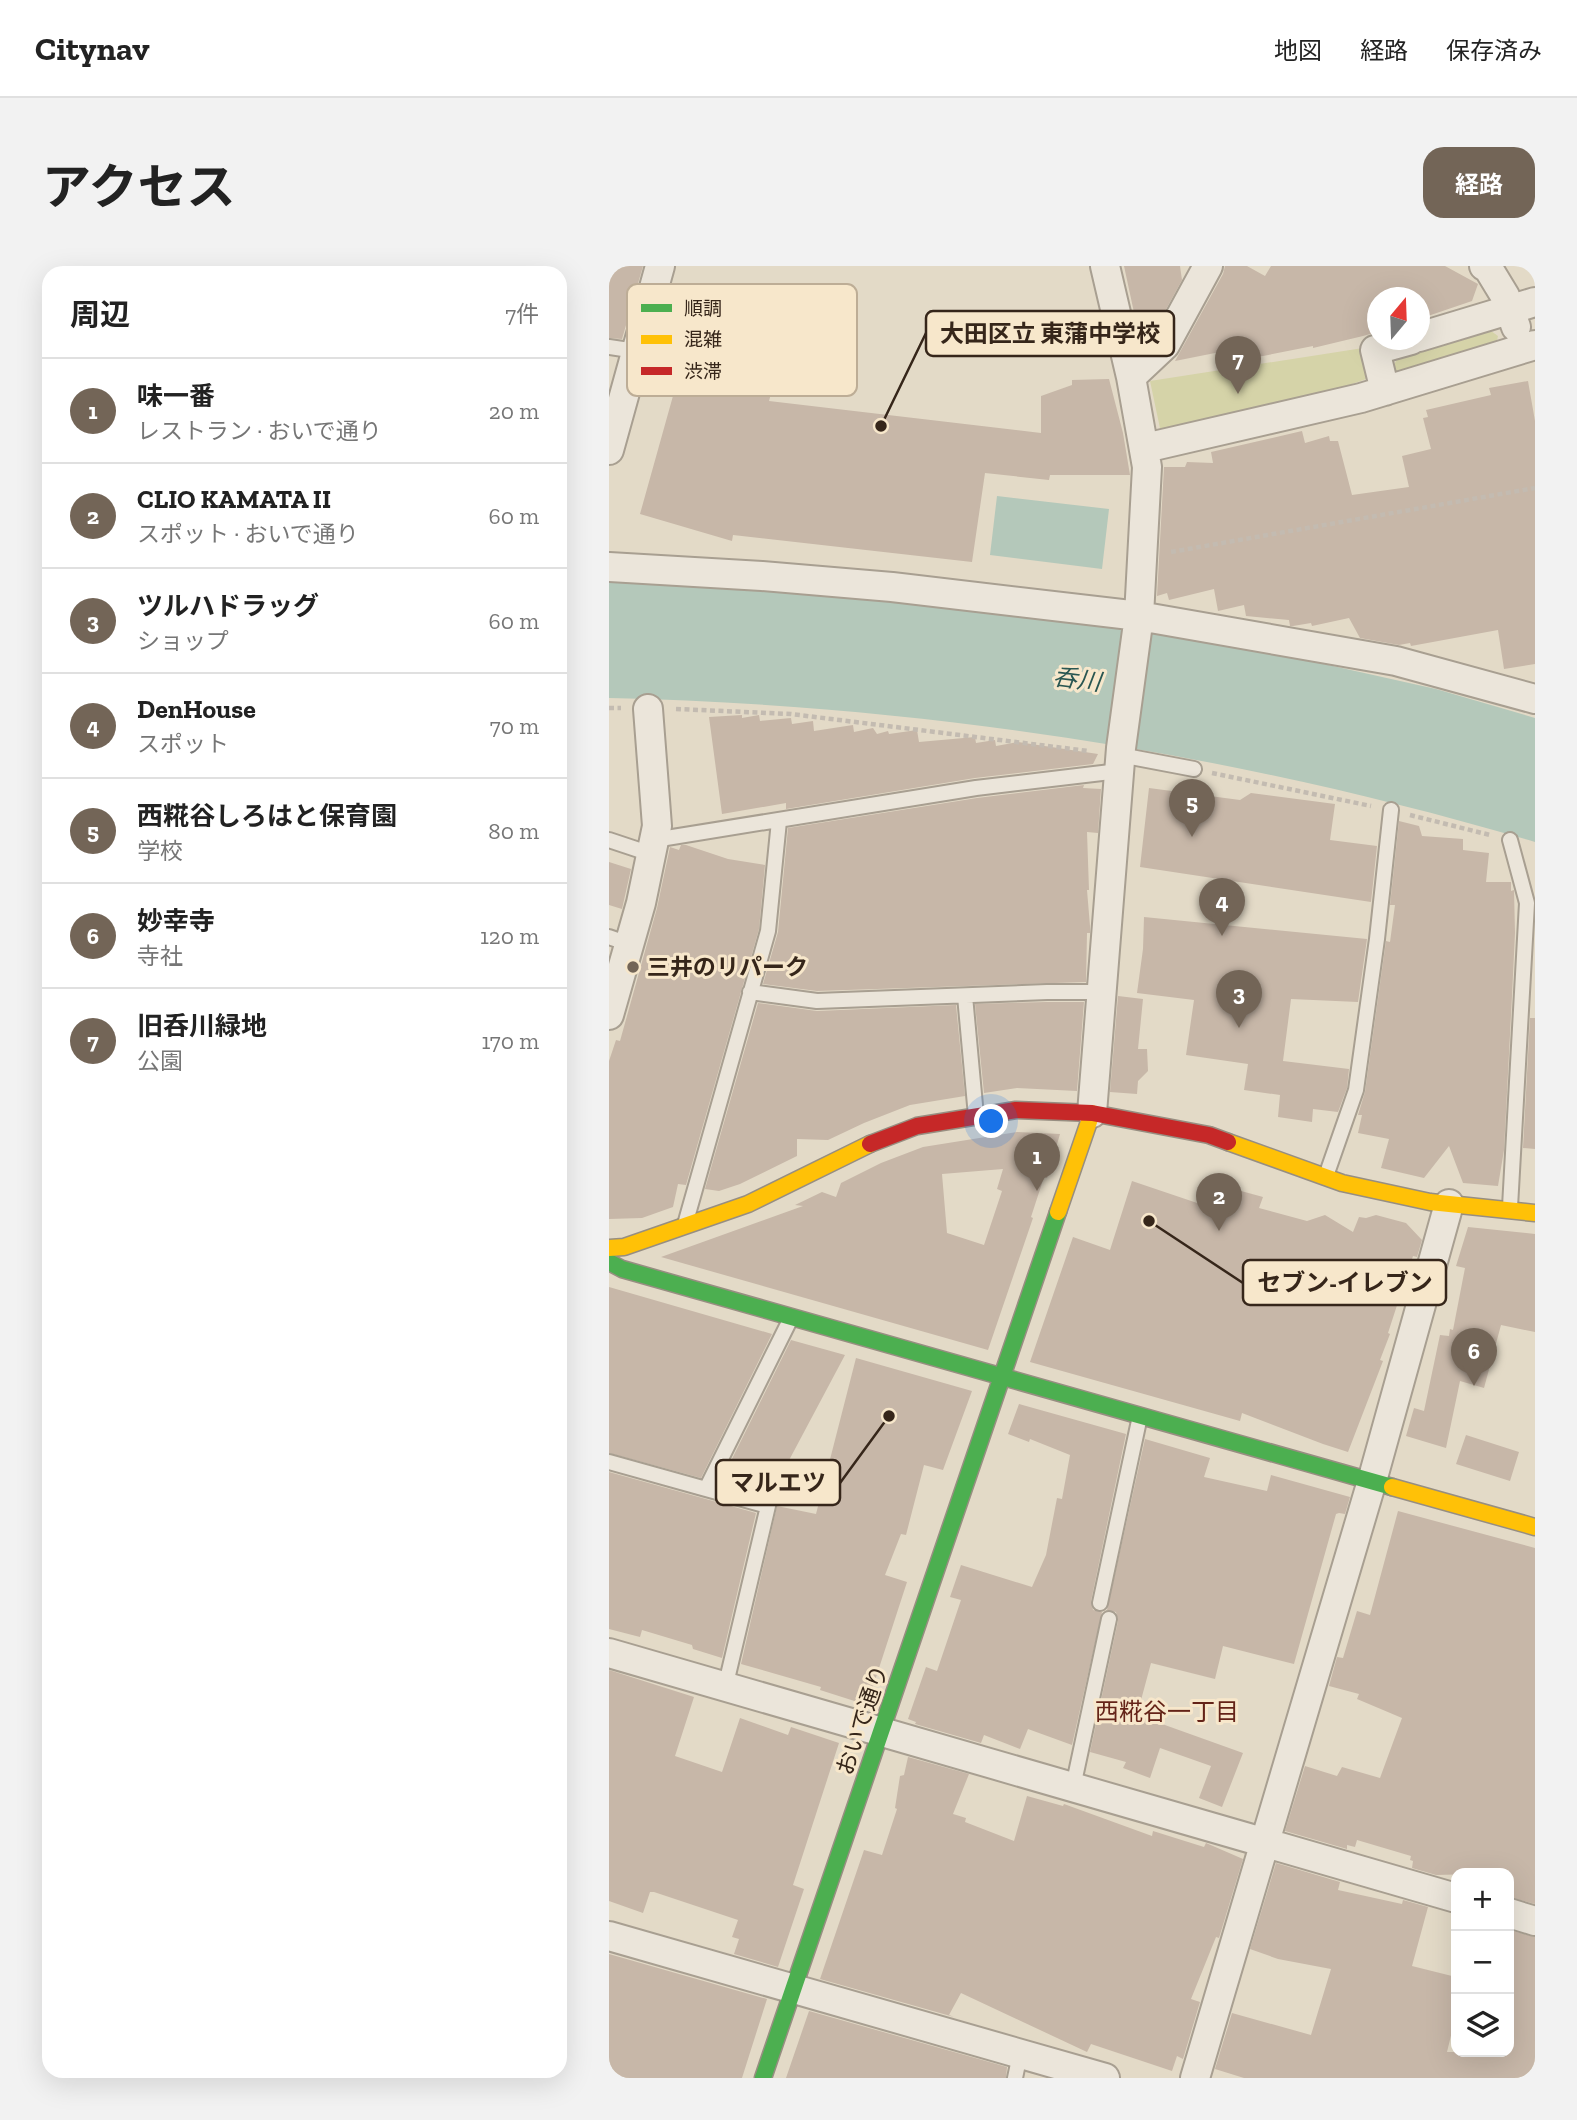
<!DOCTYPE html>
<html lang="ja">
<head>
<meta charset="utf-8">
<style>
  :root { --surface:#fff; --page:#f2f2f2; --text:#222; --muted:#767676; --line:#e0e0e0; --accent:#736557 }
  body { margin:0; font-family:"Zilla Slab","Noto Sans JP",serif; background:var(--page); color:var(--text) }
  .controls { position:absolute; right:21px; bottom:21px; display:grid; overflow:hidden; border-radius:14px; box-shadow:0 7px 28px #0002 }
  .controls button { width:63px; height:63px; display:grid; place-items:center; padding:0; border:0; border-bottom:2px solid var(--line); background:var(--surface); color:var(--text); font:35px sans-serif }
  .compass { position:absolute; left:758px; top:21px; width:63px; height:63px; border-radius:50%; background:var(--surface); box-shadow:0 7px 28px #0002; rotate:19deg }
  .you { position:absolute; left:383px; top:856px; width:24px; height:24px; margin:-18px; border:5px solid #fff; border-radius:50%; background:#1a73e8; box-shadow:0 0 0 10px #1a73e833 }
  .badge { display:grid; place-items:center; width:46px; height:46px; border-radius:50%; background:var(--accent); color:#fff; font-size:23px; font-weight:700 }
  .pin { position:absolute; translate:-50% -58px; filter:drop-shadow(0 2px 4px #0008) }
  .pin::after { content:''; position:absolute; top:37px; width:24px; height:21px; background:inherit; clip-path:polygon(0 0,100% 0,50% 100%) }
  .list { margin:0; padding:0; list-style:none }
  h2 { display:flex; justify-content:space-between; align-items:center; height:91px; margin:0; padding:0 28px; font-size:30px }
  h2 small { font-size:23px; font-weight:400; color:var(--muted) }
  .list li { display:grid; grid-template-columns:46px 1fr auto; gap:21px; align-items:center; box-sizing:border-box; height:105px; padding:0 28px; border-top:2px solid var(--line) }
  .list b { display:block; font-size:26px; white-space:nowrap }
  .list p { margin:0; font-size:23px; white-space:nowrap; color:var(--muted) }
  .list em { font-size:23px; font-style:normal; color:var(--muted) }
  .icon { flex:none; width:38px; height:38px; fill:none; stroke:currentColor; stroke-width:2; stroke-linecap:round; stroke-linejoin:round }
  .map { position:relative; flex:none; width:926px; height:1812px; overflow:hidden; border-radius:21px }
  header { display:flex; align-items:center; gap:42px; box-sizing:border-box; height:98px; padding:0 35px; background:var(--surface); border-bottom:2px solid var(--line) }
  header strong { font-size:33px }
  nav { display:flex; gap:38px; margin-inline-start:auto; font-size:24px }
  .intro { display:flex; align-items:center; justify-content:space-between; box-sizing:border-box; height:168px; padding:0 42px }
  h1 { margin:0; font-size:49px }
  .button { padding:18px 32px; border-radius:21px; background:var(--accent); color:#fff; font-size:24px; font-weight:700 }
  main { display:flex; gap:42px; padding:0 42px }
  aside { flex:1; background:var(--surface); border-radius:21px; box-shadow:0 7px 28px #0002 }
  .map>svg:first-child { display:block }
</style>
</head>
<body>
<header>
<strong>Citynav</strong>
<nav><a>地図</a><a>経路</a><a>保存済み</a></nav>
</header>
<div class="intro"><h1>アクセス</h1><a class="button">経路</a></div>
<main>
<aside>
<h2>周辺<small>7件</small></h2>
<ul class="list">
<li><span class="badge">1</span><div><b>味一番</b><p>レストラン · おいで通り</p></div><em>20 m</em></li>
<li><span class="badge">2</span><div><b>CLIO KAMATA II</b><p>スポット · おいで通り</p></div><em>60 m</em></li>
<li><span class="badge">3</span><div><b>ツルハドラッグ</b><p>ショップ</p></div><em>60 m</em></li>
<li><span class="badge">4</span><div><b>DenHouse</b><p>スポット</p></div><em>70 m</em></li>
<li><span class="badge">5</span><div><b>西糀谷しろはと保育園</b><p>学校</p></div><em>80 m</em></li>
<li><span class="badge">6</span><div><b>妙幸寺</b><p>寺社</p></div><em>120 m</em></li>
<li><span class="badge">7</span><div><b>旧呑川緑地</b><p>公園</p></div><em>170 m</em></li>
</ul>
</aside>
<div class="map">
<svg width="926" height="1812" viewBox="0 0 926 1812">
  <rect width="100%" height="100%" fill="#e3dac7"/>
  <path fill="#d5d3a8" d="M876 65H882L889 70 887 79 788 109 784 101 788 93Z
    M754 82 763 111 680 140 552 167 541 115Z"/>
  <path fill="#b4c8ba" d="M388 230 500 243 493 303 381 289Z
    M0 312 43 313 463 351 643 382 827 423 926 452V576C626 487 312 439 0 432Z"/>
  <path fill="#c7b7a8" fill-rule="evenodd" d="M0 0H34L13 73 0 72Z
    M515 0H571L573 14 543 69 532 79Z
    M616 0H638L656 10 662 0H836L869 18 863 35 810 53V32H768V66L754 70 704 82V80L654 90 622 93 621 84 566 95 614 8Z
    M85 52 176 76 160 135 432 167V130L463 119V114L500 113 514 167 521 209H441L440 214 376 207 363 296 124 269 123 275 31 248 69 112 39 105 48 73 78 80Z
    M919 115 926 155V398L895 403 889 364 802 380 801 377 790 379 751 372 740 352 703 360 702 357 684 360H681L680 354 637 350 635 339 609 345 605 323 560 334 558 327 548 330 555 201H576L578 196 604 197 602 186 693 165 696 177 720 170 721 175H729L743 229 800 221 793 190 822 183 814 152 819 151 817 144 882 129 880 122Z
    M133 449V452L150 449 151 455 182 452 183 458 204 455 205 465 244 459 245 466 264 462 268 468 279 465 280 468 308 464 310 476 366 471 367 477 386 474 387 480 409 476 489 488 484 498 366 512 177 543V537L113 548 100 451Z
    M475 519 474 522 492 523 489 567 478 566 480 624H478L481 660V667H478L477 716 208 725 154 718 169 666 179 562 368 532Z
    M540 522 631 534 642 527 726 538 721 574 768 580 762 636 531 601Z
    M790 555 810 560 813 570 854 573V584L880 587 877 616H902V625L905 624 906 667 903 730 895 884 889 920 854 917 840 880 815 912 772 902 780 873 749 867 753 849H749L756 826 777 675 781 676 786 639H781Z
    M72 579H77L119 593 156 599 150 663 77 919 69 918 64 941 33 952 0 953V795L7 774 11 775 48 642 61 581 70 584Z
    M0 596 22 603 13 643 0 639Z
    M535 651 758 673 749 736 682 733 674 795 740 803 738 822 729 846 704 843 703 856 669 851 671 829 635 824 639 798 577 789 585 734 528 727 534 683Z
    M509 730 534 733 529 783H538L539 805 529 815 528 828 501 826Z
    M438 736H475L468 825 408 822 375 827 366 738Z
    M149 737 208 745 347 739 356 830 301 839 255 857 219 874 188 873V890L131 918 110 925 96 923Z
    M921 752H926V883L914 882Z
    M408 866 451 868 438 912 435 911 422 951 424 952 379 1084 52 991 194 940 186 939 213 926 227 931 232 917 272 897 314 881ZM394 903 388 923 393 925 375 979 338 967 333 908Z
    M523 915 597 940 603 917 654 931 650 942 698 955 716 949 744 966 750 951 757 952 767 949 797 957 813 974 808 991 804 990 779 1067 781 1068 771 1094 774 1095 739 1186 714 1178 633 1147 631 1155 421 1096 464 971 501 984Z
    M859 961 926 968V1066L892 1059 875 1122 851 1115 837 1182 797 1170 805 1142 815 1145 831 1069 840 1070 841 1063 844 1064 856 1002 847 1000Z
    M0 1021 163 1068 92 1212 0 1187Z
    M182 1074 236 1089 161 1230 111 1217Z
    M247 1092 363 1125 334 1204 315 1199 297 1269 292 1268 276 1309 298 1316 258 1439 211 1424 212 1421 132 1398 168 1240 207 1248Z
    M410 1138 517 1168 482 1335 484 1344 493 1346 463 1479 419 1463 411 1483 375 1469 372 1477 306 1458 307 1456 299 1453 317 1401 328 1405 352 1334 341 1331 352 1299 423 1321 437 1289 448 1232 453 1233 461 1189 421 1173 420 1176 399 1168Z
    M857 1169 910 1186 901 1215 847 1198Z
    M536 1173 601 1192 595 1211 658 1225 662 1209 741 1231 736 1248 730 1247 727 1248 685 1398 614 1380 606 1413 542 1397 528 1449 634 1487 613 1541 590 1532 602 1500 551 1482 541 1512 514 1502 517 1496 481 1486 509 1355 507 1346 498 1344Z
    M0 1206 147 1247 113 1392 84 1383 83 1379 33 1364 31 1371 0 1363Z
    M789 1245 926 1282V1638L900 1631V1607L827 1609 803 1602 804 1595 801 1594 802 1590 748 1574 746 1581 738 1579V1583L676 1565 696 1500 728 1510 733 1501 771 1512 793 1452 748 1433 750 1428 720 1420 728 1391 734 1392 748 1345 761 1349Z
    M0 1404 85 1431 66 1490 113 1506 131 1452 179 1469 182 1461 230 1477 184 1619 195 1623 169 1701 125 1688 130 1673 123 1671 129 1654 45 1626H41L34 1647 0 1635Z
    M299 1491 360 1508 344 1548 357 1552 356 1556 405 1575 418 1530 454 1540 455 1538 543 1570 544 1565 595 1581 597 1577 634 1593 610 1672 607 1671 582 1733 591 1736 574 1793 568 1790 563 1805 482 1778 478 1786 352 1727 340 1749 345 1751 211 1713 255 1584 273 1589 288 1543 286 1542 291 1510 295 1509Z
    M667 1597 731 1616 729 1624 793 1638 794 1634 819 1641 803 1700 847 1711V1749L838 1786H900V1664L926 1671V1812H635L606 1803 623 1747 702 1769 722 1703 669 1693 641 1683Z
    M0 1688 158 1733 133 1812H0Z
    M200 1745 398 1801 397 1812H177Z"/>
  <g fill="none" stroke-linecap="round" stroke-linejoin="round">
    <g stroke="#a89f91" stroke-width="18">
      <path id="lane" d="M0 81 27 85
        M511 489 585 503
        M0 574 42 588
        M45 574 367 522 510 505
        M0 671 20 678
        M141 726 208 735 438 726H492
        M356 730 367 850
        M717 910 747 824 768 673 782 544
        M901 941 918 637 901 574
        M77 955 159 665 170 555
        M0 1196 97 1223 182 1052
        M97 1223 159 1240 116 1422
        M491 1337 531 1150
        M464 1521 500 1353
        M406 1812 411 1788"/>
    </g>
    <g stroke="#a89f91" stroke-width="32">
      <path id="street" d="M875 0 879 2 896 30 907 61
        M810 71 926 36
        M522 111 556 79 599 0
        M776 125 766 84 802 74
        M536 182 752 132 926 79
        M0 184 51 0
        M0 301 153 310 283 321 530 350 787 395 926 433
        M0 749 32 637 48 560 39 443
        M483 847 512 482 530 350 538 201 522 111 496 0
        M0 1387 847 1632
        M900 1647 926 1655
        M0 1670 496 1812
        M586 1812 763 1215 840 938"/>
    </g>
    <g stroke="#978e81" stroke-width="19">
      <path id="fast" d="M0 996 13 1003 783 1221
        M154 1812 449 946"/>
    </g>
    <g stroke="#978e81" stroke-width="19">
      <path id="slow" d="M619 876 733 917 821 936 926 947
        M449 946 483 847
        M0 982 15 981 139 938 261 878
        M783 1221 926 1261"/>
    </g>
    <g stroke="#978e81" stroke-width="19">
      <path id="jam" d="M261 878 308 860 407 844 483 847 600 869 619 876"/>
    </g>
    <path stroke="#c3bbb1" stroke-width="4.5" stroke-dasharray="5 3.5" stroke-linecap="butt" d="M562 286 926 222
      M0 442H12
      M67 443 182 448 479 485
      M603 507 762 540
      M801 549 881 569"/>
    <use href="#lane" stroke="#ebe5da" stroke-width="14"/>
    <use href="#street" stroke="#ebe5da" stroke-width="28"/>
    <use href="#fast" stroke="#4caf50" stroke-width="16"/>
    <use href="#slow" stroke="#ffc107" stroke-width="16"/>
    <use href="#jam" stroke="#c62828" stroke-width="16"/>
  </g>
  <circle fill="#736557" stroke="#f7e7cb" stroke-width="2.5" cx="24" cy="701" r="7"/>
  <g text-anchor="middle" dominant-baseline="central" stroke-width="6" stroke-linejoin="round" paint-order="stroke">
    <g font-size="23" font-weight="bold" fill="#36261a" stroke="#f7e7cb" text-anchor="start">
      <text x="38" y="701">三井のリパーク</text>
    </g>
    <g font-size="23" fill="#36261a" stroke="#f7e7cb">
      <text transform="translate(253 1454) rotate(-71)">おいで通り</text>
    </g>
    <g font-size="24" font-style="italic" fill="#295651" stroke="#f7e7cb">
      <text transform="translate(468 413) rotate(7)">呑川</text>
    </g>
    <g font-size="24" fill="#642318" stroke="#f7e7cb">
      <text x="558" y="1445">西糀谷一丁目</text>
    </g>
  </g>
  <rect x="18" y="18" width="230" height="112" rx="10" fill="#f7e7cb" stroke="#bdad96" stroke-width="2"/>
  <rect x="32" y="38" width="31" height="8" fill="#4caf50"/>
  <rect x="32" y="69" width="31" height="9" fill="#ffc107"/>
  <rect x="32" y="101" width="31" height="8" fill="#c62828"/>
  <g font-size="19" fill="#36261a">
    <text x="75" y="49">順調</text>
    <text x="75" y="80">混雑</text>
    <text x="75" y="112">渋滞</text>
  </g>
  <path fill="none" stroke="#36261a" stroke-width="2.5" d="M272 160L317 67M540 955L634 1017M280 1150L231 1217"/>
  <g fill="#36261a" stroke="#f7e7cb" stroke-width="2.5">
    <circle cx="272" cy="160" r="7"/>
    <circle cx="540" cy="955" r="7"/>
    <circle cx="280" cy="1150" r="7"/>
  </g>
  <g fill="#f7e7cb" stroke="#36261a" stroke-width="2.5">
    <rect x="317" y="45" width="248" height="45" rx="7"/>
    <rect x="634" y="994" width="203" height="45" rx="7"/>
    <rect x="107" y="1194" width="124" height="45" rx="7"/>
  </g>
  <g font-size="24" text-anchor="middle" font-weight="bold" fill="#36261a">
    <text x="441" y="76">大田区立 東蒲中学校</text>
    <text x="736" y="1025">セブン-イレブン</text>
    <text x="169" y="1225">マルエツ</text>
  </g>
</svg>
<div class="controls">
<button>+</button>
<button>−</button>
<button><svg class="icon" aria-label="layers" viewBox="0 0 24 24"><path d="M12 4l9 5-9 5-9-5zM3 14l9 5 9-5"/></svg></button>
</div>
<svg class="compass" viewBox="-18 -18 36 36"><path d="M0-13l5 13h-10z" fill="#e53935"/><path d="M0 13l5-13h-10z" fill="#767676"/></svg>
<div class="you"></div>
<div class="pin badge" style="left:428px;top:925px">1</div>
<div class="pin badge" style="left:610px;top:965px">2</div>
<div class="pin badge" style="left:630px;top:762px">3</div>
<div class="pin badge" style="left:613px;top:670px">4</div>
<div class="pin badge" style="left:583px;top:571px">5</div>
<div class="pin badge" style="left:865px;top:1120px">6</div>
<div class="pin badge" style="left:629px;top:128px">7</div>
</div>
</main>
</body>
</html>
